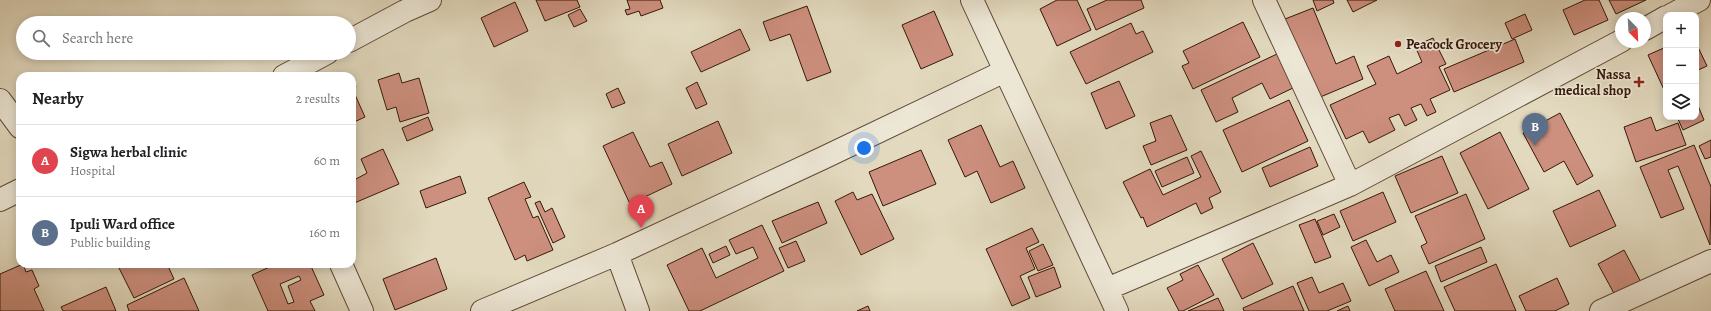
<!DOCTYPE html>
<html lang="en">
<head>
<meta charset="utf-8">
<style>
  :root { --surface:#fff; --page:#f2f2f2; --text:#202124; --muted:#757577; --line:#e0e0e0; --accent:#d93025 }
  body { margin:0; font-family:Alegreya,serif; background:var(--page); color:var(--text) }
  .controls { position:absolute; right:12px; top:12px; display:grid; overflow:hidden; border-radius:8px; box-shadow:0 2px 10px #0003 }
  .controls button { width:36px; height:36px; display:grid; place-items:center; padding:0; border:0; border-bottom:1px solid var(--line); background:var(--surface); color:var(--text); font:20px sans-serif }
  .compass { position:absolute; left:1615px; top:12px; width:36px; height:36px; border-radius:50%; background:var(--surface); box-shadow:0 2px 10px #0003; rotate:156deg }
  .you { position:absolute; left:864px; top:148px; width:14px; height:14px; margin:-10px; border:3px solid #fff; border-radius:50%; background:#1a73e8; box-shadow:0 0 0 6px #1a73e833 }
  .badge { display:grid; place-items:center; width:26px; height:26px; border-radius:50%; background:var(--accent); color:#fff; font-size:13px; font-weight:700 }
  .pin { position:absolute; translate:-50% -33px; filter:drop-shadow(0 1px 2px #0008) }
  .pin::after { content:''; position:absolute; top:21px; width:14px; height:12px; background:inherit; clip-path:polygon(0 0,100% 0,50% 100%) }
  .list { margin:0; padding:0; list-style:none }
  h2 { display:flex; justify-content:space-between; align-items:center; height:52px; margin:0; padding:0 16px; font-size:17px }
  h2 small { font-size:13px; font-weight:400; color:var(--muted) }
  .list li { display:grid; grid-template-columns:26px 1fr auto; gap:12px; align-items:center; box-sizing:border-box; height:72px; padding:0 16px; border-top:1px solid var(--line) }
  .list b { display:block; font-size:15px; white-space:nowrap }
  .list p { margin:0; font-size:13px; white-space:nowrap; color:var(--muted) }
  .list em { font-size:13px; font-style:normal; color:var(--muted) }
  .icon { flex:none; width:22px; height:22px; fill:none; stroke:currentColor; stroke-width:2; stroke-linecap:round; stroke-linejoin:round }
  .map { position:relative; flex:none; width:1711px; height:311px; overflow:hidden }
  .search { position:absolute; background:var(--surface); box-shadow:0 2px 10px #0003; left:16px; top:16px; width:340px; height:44px; display:flex; align-items:center; gap:10px; box-sizing:border-box; padding:0 14px; border-radius:22px; color:var(--muted); font-size:15px }
  .panel { position:absolute; background:var(--surface); box-shadow:0 2px 10px #0003; left:16px; top:72px; width:340px; height:196px; border-radius:12px }
  .map>svg:first-child { display:block }
</style>
</head>
<body>
<div class="map">
<svg width="1711" height="311" viewBox="0 0 1711 311">
  <rect width="100%" height="100%" fill="#e2d9be"/>
  <filter id="stains"><feTurbulence type="fractalNoise" baseFrequency=".005" numOctaves="4"/><feColorMatrix values="0 0 0 0 .2 0 0 0 0 .09 0 0 0 0 .02 0 0 0 .5 -.17"/></filter>
  <radialGradient id="worn" r=".72"><stop offset=".6" stop-color="#630" stop-opacity="0"/><stop offset="1" stop-color="#630" stop-opacity=".3"/></radialGradient>
  <path fill="#cd8f7e" stroke="#361809" fill-rule="evenodd" d="M536 0H577L580 7 545 21Z
    M627 0H660L663 8 641 16 639 11 627 15 625 10 630 9Z
    M1057 0H1077L1091 30 1057 46 1040 9Z
    M1107 0H1141L1144 8 1096 30 1087 9Z
    M1313 0H1333L1334 3 1317 11Z
    M1347 0H1377L1353 12Z
    M1585 0H1599L1608 20 1574 35 1563 10Z
    M1609 0H1646L1616 14Z
    M515 2 528 31 494 47 481 18Z
    M807 6 831 72 807 81 790 34 770 41 763 22Z
    M1313 8 1336 64 1354 56 1363 79 1318 98 1285 19Z
    M580 9 587 21 574 27 568 15Z
    M934 11 953 55 921 69 902 25Z
    M1525 14 1532 30 1512 39 1505 23Z
    M1243 22 1260 57 1193 89 1182 66 1189 63 1183 51Z
    M1131 23 1136 34 1143 31 1153 52 1086 84 1070 52Z
    M740 29 750 50 701 72 691 52Z
    M1433 38 1446 64 1439 67 1450 90 1430 99 1436 112 1427 116 1421 104 1411 108 1417 120 1405 126 1399 114 1389 118 1395 130 1369 143 1363 131 1346 139 1330 105 1376 84 1367 66 1389 56 1397 74 1422 62 1415 46Z
    M1515 39 1524 62 1454 92 1444 69Z
    M1696 43 1707 66 1696 71Z
    M1666 47V94L1648 55Z
    M1277 54 1293 88 1270 99 1262 83 1232 98 1238 112 1216 122 1201 90Z
    M399 73 402 83 419 78 429 113 400 122 396 107 387 110 378 80Z
    M352 78 356 87 352 88Z
    M1119 81 1135 116 1106 129 1091 93Z
    M697 82 707 104 696 109 686 88Z
    M352 88 365 117 352 123Z
    M618 88 625 103 612 108 606 94Z
    M1289 100 1308 141 1242 172 1223 130Z
    M1696 101 1704 120 1683 130 1677 117H1696Z
    M1560 113 1593 176 1577 185 1564 161 1544 172 1523 133Z
    M1171 115 1187 150 1151 165 1143 146 1156 141 1150 123Z
    M428 117 433 130 407 141 402 128Z
    M1651 117 1656 131 1678 123 1686 145 1636 162 1624 127Z
    M718 121 732 153 682 176 668 144Z
    M981 125 1000 167 1013 161 1025 188 991 203 977 171 965 177 948 140Z
    M633 132 650 167 662 162 672 184 630 204 603 146Z
    M1500 132 1529 189 1488 209 1460 153Z
    M1711 140V157L1705 159 1699 146Z
    M1694 145 1711 187 1710 245 1678 166 1668 170 1684 209 1661 218 1640 167Z
    M1310 147 1318 166 1270 187 1262 168Z
    M383 149 399 184 352 204V170L356 179 367 173 361 159Z
    M921 150 936 184 883 206 869 172Z
    M1201 151 1221 192 1209 198 1213 208 1201 214 1196 203 1147 227 1143 217 1141 218 1123 182 1150 169 1163 195 1201 177 1191 156Z
    M1442 156 1458 193 1411 213 1395 176Z
    M1187 157 1194 173 1162 187 1155 171Z
    M460 176 466 193 426 208 420 191Z
    M524 182 531 197 525 199 533 218 538 216 553 250 527 261 525 255 515 260 488 198Z
    M1599 190 1616 226 1570 247 1553 211Z
    M853 192 857 200 872 194 894 239 861 255 835 201Z
    M1383 192 1396 222 1353 241 1340 211Z
    M1466 194 1485 239 1429 264 1421 246 1427 243 1415 216Z
    M540 201 545 212 552 208 565 237 553 243 535 203Z
    M818 202 827 223 782 243 772 221Z
    M1334 214 1340 227 1323 235 1317 221Z
    M1315 219 1331 257 1315 263 1299 225Z
    M762 225 784 271 700 311H689L667 265 702 248 716 278 758 258 753 247 736 254 729 240Z
    M1032 228 1039 242 1026 248 1035 269 1020 276 1030 298 1012 306 986 249Z
    M1366 240 1377 262 1391 255 1399 272 1369 286 1351 247Z
    M796 241 805 261 788 268 779 248Z
    M1253 243 1273 284 1242 299 1222 259Z
    M1043 244 1053 265 1038 271 1029 251Z
    M726 246 730 255 713 263 709 254Z
    M1481 247 1487 262 1441 282 1435 266Z
    M1624 250 1642 284 1616 297 1598 264Z
    M436 258 447 289 395 310 383 279Z
    M23 264 26 272 32 270 39 286 34 289 44 311H0V274Z
    M117 264H167L174 279 134 298Z
    M276 264H310L324 295 310 301 315 311H268L252 275ZM299 276 301 280 288 286 294 302 288 304 280 284Z
    M1496 264 1516 311H1455L1444 287Z
    M1198 265 1214 295 1183 311H1179L1167 288 1183 280 1180 274Z
    M1054 267 1061 287 1036 297 1028 277Z
    M1426 271 1444 311H1395L1385 289Z
    M1312 277 1319 293 1343 283 1351 301 1327 311H1309L1297 283Z
    M184 278 199 311H129L127 305Z
    M1557 278 1569 304 1555 311H1526L1519 296Z
    M1293 286 1304 311H1244L1243 308Z
    M106 287 116 311H63L61 307Z
    M1218 298 1224 311H1188Z
    M868 306 870 311H857Z
    M1348 306 1350 311H1337Z"/>
  <g fill="none" stroke-linecap="round" stroke-linejoin="round">
    <g stroke="#614836" stroke-width="24">
      <path id="minor" d="M972 0 1117 311
        M1264 0 1350 185
        M1671 15 1699 0
        M1645 29 1666 17
        M349 41 405 11 430 0
        M284 76 327 53
        M0 100 20 127
        M0 200 20 190
        M617 254 638 311
        M341 264 362 311
        M1107 289 1350 185 1621 41
        M482 311 617 254 823 158 1005 71
        M1601 311 1711 261"/>
    </g>
    <use href="#minor" stroke="#ece6d5" stroke-width="22"/>
  </g>
  <g fill="#8f2418" stroke="#ece6d5" stroke-width="1.5">
    <circle cx="1398" cy="44" r="4"/>
    <path d="M1637 76h4v4h4v4h-4v4h-4v-4h-4v-4h4z"/>
  </g>
  <g text-anchor="middle" dominant-baseline="central" stroke-width="3.5" stroke-linejoin="round" paint-order="stroke">
    <g font-size="14" font-weight="bold" fill="#361809" stroke="#ece6d5" text-anchor="start">
      <text x="1406" y="44">Peacock Grocery</text>
      <text x="1631" y="74" text-anchor="end">Nassa<tspan x="1631" dy="16">medical shop</tspan></text>
    </g>
  </g>
  <rect width="100%" height="100%" filter="url(#stains)"/>
  <rect width="100%" height="100%" fill="url(#worn)"/>
</svg>
<div class="controls">
<button>+</button>
<button>−</button>
<button><svg class="icon" aria-label="layers" viewBox="0 0 24 24"><path d="M12 4l9 5-9 5-9-5zM3 14l9 5 9-5"/></svg></button>
</div>
<svg class="compass" viewBox="-18 -18 36 36"><path d="M0-13l5 13h-10z" fill="#e53935"/><path d="M0 13l5-13h-10z" fill="#757577"/></svg>
<div class="you"></div>
<div class="pin badge" style="left:641px;top:228px;background:#e0444e">A</div>
<div class="pin badge" style="left:1535px;top:146px;background:#5c6f8a">B</div>
<div class="search"><svg class="icon" aria-label="search" viewBox="0 0 24 24"><circle cx="10" cy="10" r="6"/><path d="M15 15l6 6"/></svg>Search here</div>
<section class="panel">
<h2>Nearby<small>2 results</small></h2>
<ul class="list">
<li><span class="badge" style="background:#e0444e">A</span><div><b>Sigwa herbal clinic</b><p>Hospital</p></div><em>60 m</em></li>
<li><span class="badge" style="background:#5c6f8a">B</span><div><b>Ipuli Ward office</b><p>Public building</p></div><em>160 m</em></li>
</ul>
</section>
</div>
</body>
</html>
